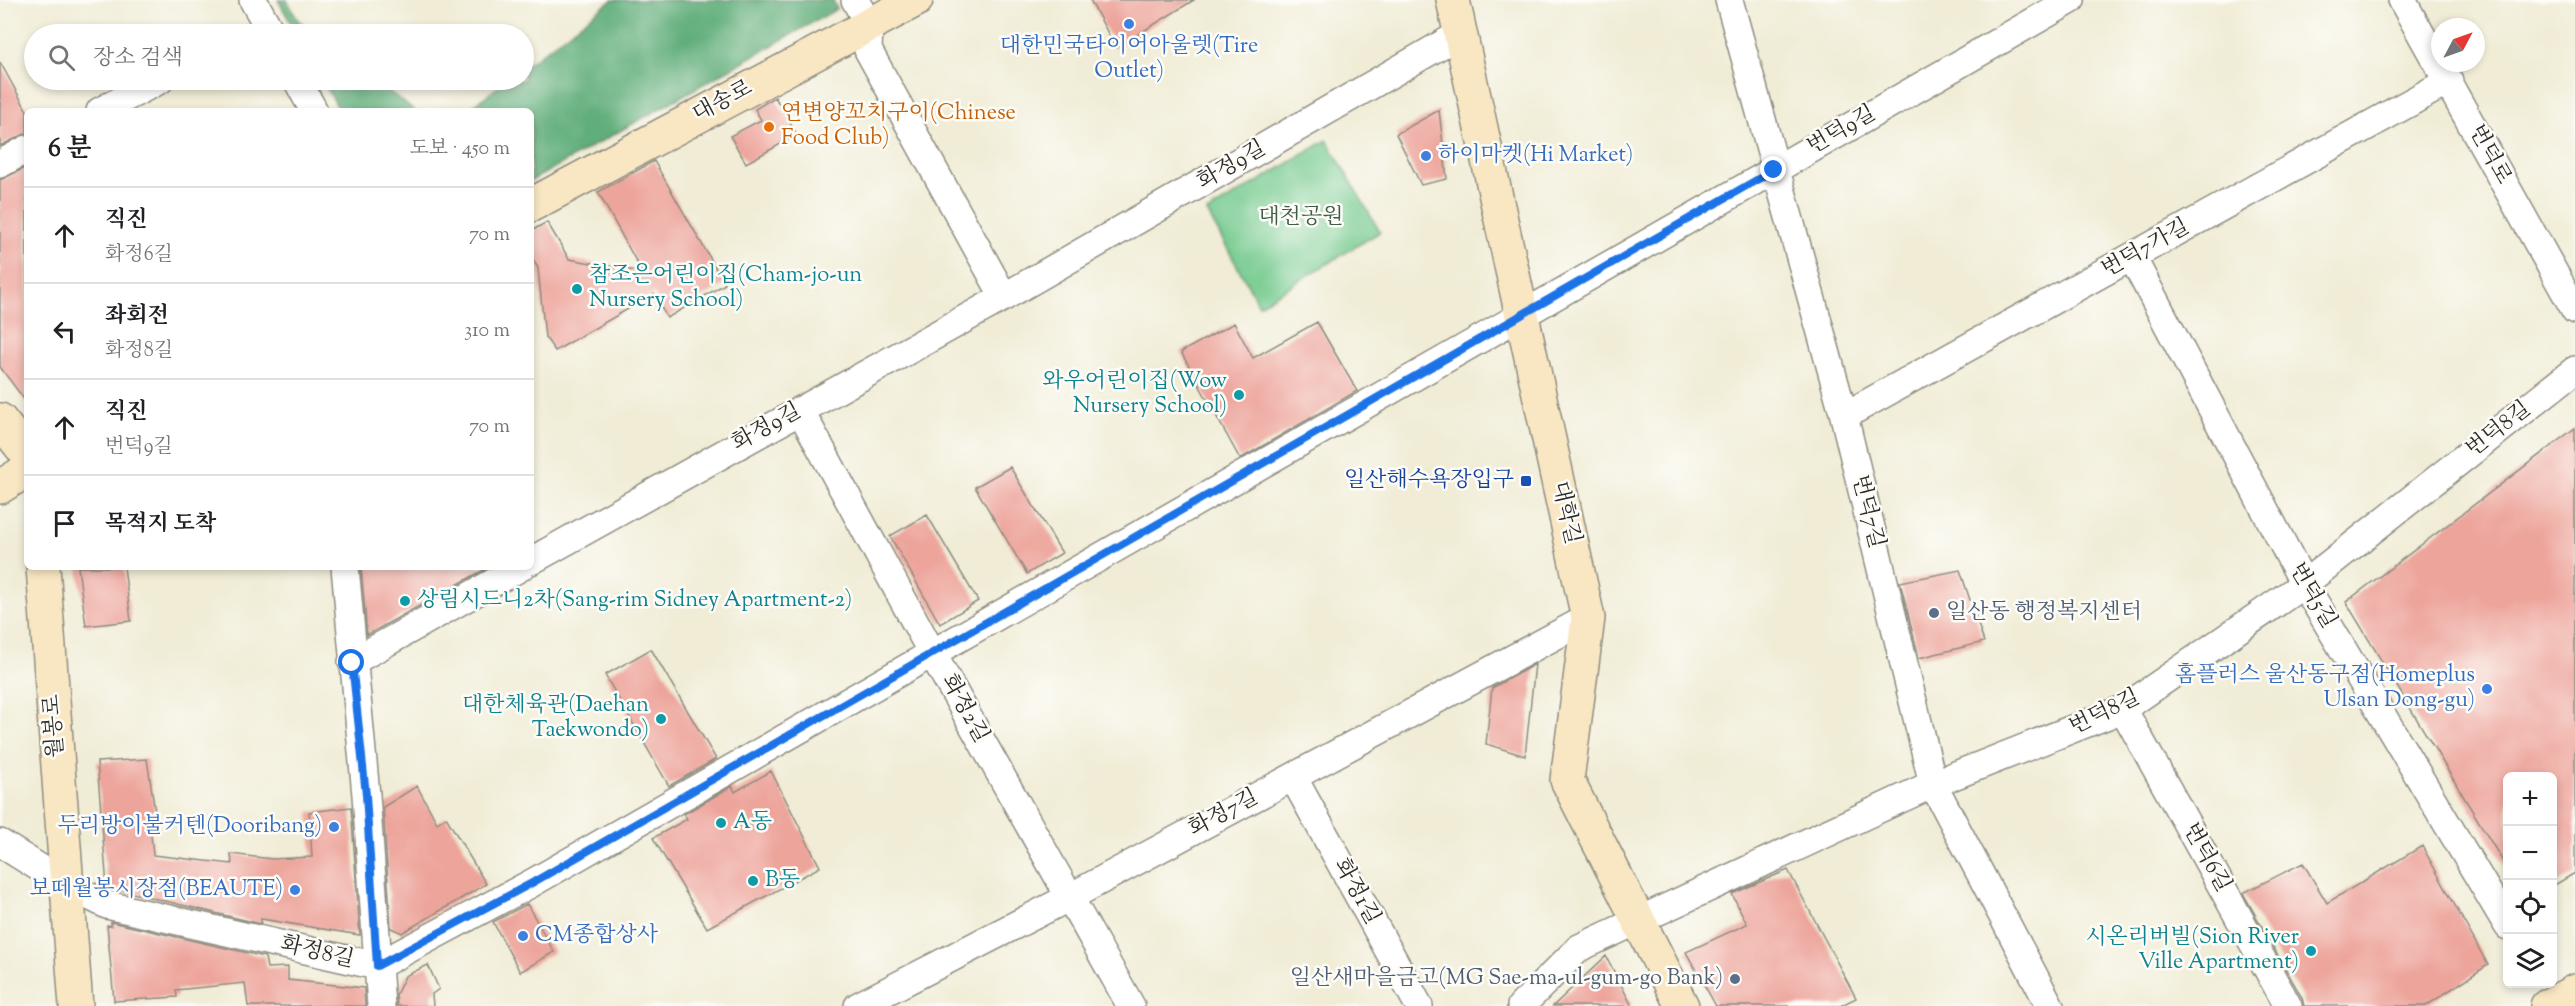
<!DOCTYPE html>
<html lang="ko">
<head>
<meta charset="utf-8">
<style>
  :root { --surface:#fff; --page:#f2f2f2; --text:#202124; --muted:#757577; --line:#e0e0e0 }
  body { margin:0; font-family:"Sorts Mill Goudy","Noto Serif KR",serif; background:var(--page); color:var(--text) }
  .controls { position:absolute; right:18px; bottom:18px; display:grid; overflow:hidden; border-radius:9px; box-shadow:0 3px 9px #0003 }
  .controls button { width:54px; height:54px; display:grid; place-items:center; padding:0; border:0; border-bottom:2px solid var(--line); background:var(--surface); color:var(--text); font:30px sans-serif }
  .compass { position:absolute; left:2431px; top:18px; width:54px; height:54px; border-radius:50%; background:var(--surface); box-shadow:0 3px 9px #0003; rotate:49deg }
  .stop { position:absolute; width:18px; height:18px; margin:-14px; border:4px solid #1a73e8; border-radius:50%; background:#fff }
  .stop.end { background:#1a73e8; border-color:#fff; box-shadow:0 2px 6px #0008 }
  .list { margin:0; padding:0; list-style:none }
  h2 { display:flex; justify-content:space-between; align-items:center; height:78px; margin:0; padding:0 24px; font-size:26px }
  h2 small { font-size:20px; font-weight:400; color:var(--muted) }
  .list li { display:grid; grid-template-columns:39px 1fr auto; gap:18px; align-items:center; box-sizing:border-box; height:96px; padding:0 24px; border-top:2px solid var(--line) }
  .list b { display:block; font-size:22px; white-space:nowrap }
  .list p { margin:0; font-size:20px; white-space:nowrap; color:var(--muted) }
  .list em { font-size:20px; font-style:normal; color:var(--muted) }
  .icon { flex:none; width:33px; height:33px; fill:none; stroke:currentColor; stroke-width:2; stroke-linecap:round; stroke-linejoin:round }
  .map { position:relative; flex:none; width:2575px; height:1006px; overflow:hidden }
  .search { position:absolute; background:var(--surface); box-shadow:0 3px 9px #0003; left:24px; top:24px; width:510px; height:66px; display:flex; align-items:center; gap:15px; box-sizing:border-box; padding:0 21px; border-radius:33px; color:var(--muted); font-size:22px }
  .panel { position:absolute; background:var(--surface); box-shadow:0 3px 9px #0003; left:24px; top:108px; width:510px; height:462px; border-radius:9px }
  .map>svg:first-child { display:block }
</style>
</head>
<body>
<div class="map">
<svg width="2575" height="1006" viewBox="0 0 2575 1006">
  <rect width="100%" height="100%" fill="#fdfcf7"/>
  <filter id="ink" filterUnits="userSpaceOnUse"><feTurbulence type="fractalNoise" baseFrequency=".0167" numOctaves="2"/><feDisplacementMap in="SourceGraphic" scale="12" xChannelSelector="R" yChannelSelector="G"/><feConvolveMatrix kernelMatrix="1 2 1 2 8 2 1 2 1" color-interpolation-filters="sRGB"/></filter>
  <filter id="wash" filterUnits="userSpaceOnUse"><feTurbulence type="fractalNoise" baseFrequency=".008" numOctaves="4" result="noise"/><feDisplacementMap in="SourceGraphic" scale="24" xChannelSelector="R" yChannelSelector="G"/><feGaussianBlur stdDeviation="1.35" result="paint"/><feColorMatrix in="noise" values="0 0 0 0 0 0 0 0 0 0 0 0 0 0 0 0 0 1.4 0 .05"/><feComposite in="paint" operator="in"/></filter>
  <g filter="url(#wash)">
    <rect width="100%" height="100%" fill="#f0ecd6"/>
    <path fill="#75ca8f" stroke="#507a5d" stroke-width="1.5" d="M1327 140 1380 232 1259 305 1207 212Z"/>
    <path fill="#60ae7a" stroke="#466c52" stroke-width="1.5" d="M278 0H287L298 20 316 34H297Z
      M612 0H833L837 9 531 181V111H466L507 80H524V67Z
      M322 80H374L415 111H340Z"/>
    <g id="blocks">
      <path fill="#eda49b" d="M1090 0H1194L1116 48Z
        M0 62 27 111V133L0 146Z
        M775 97 797 135 746 163 730 136 761 120 755 109Z
        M1439 110 1447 179 1421 185 1396 134Z
        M654 161 725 284 667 318 654 294 555 351 545 337 538 268 531 256V231L547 222 569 259 642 272 598 192Z
        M27 167V403L0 367V180Z
        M1317 322 1357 391 1240 459 1181 352 1234 323 1253 358Z
        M2575 428V873L2553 886V777H2508V870L2346 602Z
        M1010 467 1062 553 1027 574 975 487Z
        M927 515 978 601 940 624 890 536Z
        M78 567H124L131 621 86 626Z
        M361 567H489L367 635Z
        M1960 570 1984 642 1919 658 1900 582Z
        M651 649 716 759 669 786 605 675Z
        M1535 664 1525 756 1486 744 1492 688Z
        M147 759 155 812 149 813 153 855 232 864 231 854 272 859 312 857 309 812 351 807 360 935 261 919V924L107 887 97 762Z
        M771 771 820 867 707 928 653 838 687 819 684 814 732 786 735 792Z
        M417 786 437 823 446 817 486 884 402 933 391 928 383 807Z
        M2422 846 2488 965 2426 1006H2304L2302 998 2243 893 2303 863 2327 903Z
        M1788 870 1856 998 1840 1006H1716L1686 952 1747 924 1732 894Z
        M527 904 554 952 520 972 493 922Z
        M111 922 265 957 267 968 288 967V980L364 988 365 1006H248L245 983 176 990 177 997 114 1001 107 925 111 926Z
        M1606 956 1632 1006H1553Z
        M428 965 439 989 432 994 433 1006H397L396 995 405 976Z"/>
    </g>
  </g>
  <g filter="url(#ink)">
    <use href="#blocks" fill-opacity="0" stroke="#8e8c80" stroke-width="1.5"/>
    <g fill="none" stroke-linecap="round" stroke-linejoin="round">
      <g stroke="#8e8c80" stroke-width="30">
        <path id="street" d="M253 0 272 34
          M855 0 869 25 868 50 1004 297
          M1729 0 1844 416 1933 784 2050 1006
          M2402 0 2575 310
          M297 80 314 111
          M100 111 160 80
          M0 164 27 149
          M2132 257 2304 584 2508 926
          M800 410 932 653 1131 1006
          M1844 416 2449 81
          M531 561 1004 297 1460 34
          M345 567 366 795 381 1006
          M352 662 521 567
          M2123 709 2288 1006
          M1293 777 1419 1006
          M0 843 67 885 107 905 377 966 532 883 2071 0
          M858 1006 1070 897 1588 618
          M1521 1006 1579 948 1933 784 2123 709 2304 584 2575 370"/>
      </g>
      <g stroke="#8e8c80" stroke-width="36">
        <path id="secondary" d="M1453 0 1588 618 1567 780 1682 1006
          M531 205 916 0
          M0 420 27 454
          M0 487 27 470
          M43 567 76 1006
          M2547 1006 2575 991"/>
      </g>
      <use href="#street" stroke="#fff" stroke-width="27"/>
      <use href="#secondary" stroke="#f9e7c3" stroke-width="33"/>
    </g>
  </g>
  <g fill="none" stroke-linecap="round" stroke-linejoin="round" filter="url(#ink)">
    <path stroke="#1a73e8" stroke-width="8" d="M352 663 366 795 377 966 532 883 1774 170"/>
  </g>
  <g fill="#3f7fe0" stroke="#fdfcf7" stroke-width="2">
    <circle cx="1129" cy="24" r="6"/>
    <circle cx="1426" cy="156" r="6"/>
    <circle cx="2487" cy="689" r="6"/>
    <circle cx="334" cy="827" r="6"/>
    <circle cx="295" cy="890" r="6"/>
    <circle cx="523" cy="936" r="6"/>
  </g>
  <circle fill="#e8710a" stroke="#fdfcf7" stroke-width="2" cx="769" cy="127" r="6"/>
  <g fill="#0f9aa8" stroke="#fdfcf7" stroke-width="2">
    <circle cx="577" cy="289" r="6"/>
    <circle cx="1239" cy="395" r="6"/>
    <circle cx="405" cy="601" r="6"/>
    <circle cx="661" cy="719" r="6"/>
    <circle cx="721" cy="823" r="6"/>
    <circle cx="753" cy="881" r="6"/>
    <circle cx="2311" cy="951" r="6"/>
  </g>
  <rect fill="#1a4fb4" stroke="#fdfcf7" stroke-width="2" x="1520" y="475" width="12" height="12" rx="3"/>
  <g fill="#5c6f8a" stroke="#fdfcf7" stroke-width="2">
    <circle cx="1934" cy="613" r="6"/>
    <circle cx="1735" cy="979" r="6"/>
  </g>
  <g text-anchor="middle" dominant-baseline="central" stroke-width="5" stroke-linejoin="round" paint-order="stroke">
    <g font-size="22" fill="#366cbe" stroke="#fdfcf7" text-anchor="end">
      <text x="1129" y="47" text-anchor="middle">대한민국타이어아울렛(Tire<tspan x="1129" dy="25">Outlet)</tspan></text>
      <text x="1438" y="156" text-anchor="start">하이마켓(Hi Market)</text>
      <text x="2475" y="676">홈플러스 울산동구점(Homeplus<tspan x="2475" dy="25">Ulsan Dong-gu)</tspan></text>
      <text x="322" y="827">두리방이불커텐(Dooribang)</text>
      <text x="283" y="890">보떼월봉시장점(BEAUTE)</text>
      <text x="535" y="936" text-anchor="start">CM종합상사</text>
    </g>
    <g font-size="22" fill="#2b2b2b" stroke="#fdfcf7">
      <text transform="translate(723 102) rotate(-28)">대송로</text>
      <text transform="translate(1842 131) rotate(-30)">번덕9길</text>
      <text transform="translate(2489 155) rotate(61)">번덕로</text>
      <text transform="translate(1232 166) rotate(-30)">화정9길</text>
      <text transform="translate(2146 249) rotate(-29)">번덕7가길</text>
      <text transform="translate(767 428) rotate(-29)">화정9길</text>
      <text transform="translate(2499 430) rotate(-38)">번덕8길</text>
      <text transform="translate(1867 512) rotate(76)">번덕7길</text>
      <text transform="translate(1565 513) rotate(77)">대학길</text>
      <text transform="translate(2312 596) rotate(60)">번덕5길</text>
      <text transform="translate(964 709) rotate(61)">화정2길</text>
      <text transform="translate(2105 713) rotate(-26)">번덕8길</text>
      <text transform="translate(55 726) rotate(-94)">월봉로</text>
      <text transform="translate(1224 814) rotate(-28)">화정7길</text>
      <text transform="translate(2206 858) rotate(61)">번덕6길</text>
      <text transform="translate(1356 892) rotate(61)">화정1길</text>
      <text transform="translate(317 953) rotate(13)">화정8길</text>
    </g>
    <g font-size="22" fill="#c56008" stroke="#fdfcf7" text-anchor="start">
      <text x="781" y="114">연변양꼬치구이(Chinese<tspan x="781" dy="25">Food Club)</tspan></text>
    </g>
    <g font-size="22" fill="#415b49" stroke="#fdfcf7">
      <text x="1301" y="218">대천공원</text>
    </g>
    <g font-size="22" fill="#0d838f" stroke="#fdfcf7" text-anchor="start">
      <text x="589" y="276">참조은어린이집(Cham-jo-un<tspan x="589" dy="25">Nursery School)</tspan></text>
      <text x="1227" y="382" text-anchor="end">와우어린이집(Wow<tspan x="1227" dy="25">Nursery School)</tspan></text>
      <text x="417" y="601">상림시드니2차(Sang-rim Sidney Apartment-2)</text>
      <text x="649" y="706" text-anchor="end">대한체육관(Daehan<tspan x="649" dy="25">Taekwondo)</tspan></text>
      <text x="733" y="823">A동</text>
      <text x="765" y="881">B동</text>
      <text x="2299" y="938" text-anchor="end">시온리버빌(Sion River<tspan x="2299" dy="25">Ville Apartment)</tspan></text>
    </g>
    <g font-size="22" fill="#164399" stroke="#fdfcf7" text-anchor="end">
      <text x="1514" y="481">일산해수욕장입구</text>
    </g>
    <g font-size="22" fill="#4e5e75" stroke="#fdfcf7" text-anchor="start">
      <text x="1946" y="613">일산동 행정복지센터</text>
      <text x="1723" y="979" text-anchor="end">일산새마을금고(MG Sae-ma-ul-gum-go Bank)</text>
    </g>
  </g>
</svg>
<div class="controls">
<button>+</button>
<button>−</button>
<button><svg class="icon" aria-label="locate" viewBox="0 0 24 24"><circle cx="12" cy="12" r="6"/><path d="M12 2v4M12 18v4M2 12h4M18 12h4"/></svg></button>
<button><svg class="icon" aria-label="layers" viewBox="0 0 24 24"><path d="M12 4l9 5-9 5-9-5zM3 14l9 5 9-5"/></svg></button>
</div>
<svg class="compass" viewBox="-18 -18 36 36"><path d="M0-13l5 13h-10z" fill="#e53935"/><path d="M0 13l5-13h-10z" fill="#757577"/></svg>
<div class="stop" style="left:352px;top:663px"></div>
<div class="stop end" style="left:1774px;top:170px"></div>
<div class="search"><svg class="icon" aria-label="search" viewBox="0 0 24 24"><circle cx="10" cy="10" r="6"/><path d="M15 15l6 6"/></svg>장소 검색</div>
<section class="panel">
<h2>6 분<small>도보 · 450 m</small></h2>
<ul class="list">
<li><svg class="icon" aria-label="ahead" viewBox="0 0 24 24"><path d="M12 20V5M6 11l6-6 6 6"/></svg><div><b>직진</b><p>화정6길</p></div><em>70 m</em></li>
<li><svg class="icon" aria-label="left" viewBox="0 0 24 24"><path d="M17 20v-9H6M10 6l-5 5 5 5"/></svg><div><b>좌회전</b><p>화정8길</p></div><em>310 m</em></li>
<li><svg class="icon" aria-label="ahead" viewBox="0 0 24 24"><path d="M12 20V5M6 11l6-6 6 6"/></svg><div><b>직진</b><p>번덕9길</p></div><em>70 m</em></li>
<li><svg class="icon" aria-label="arrive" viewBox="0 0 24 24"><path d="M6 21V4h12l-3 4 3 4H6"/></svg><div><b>목적지 도착</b></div></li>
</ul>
</section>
</div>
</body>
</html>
